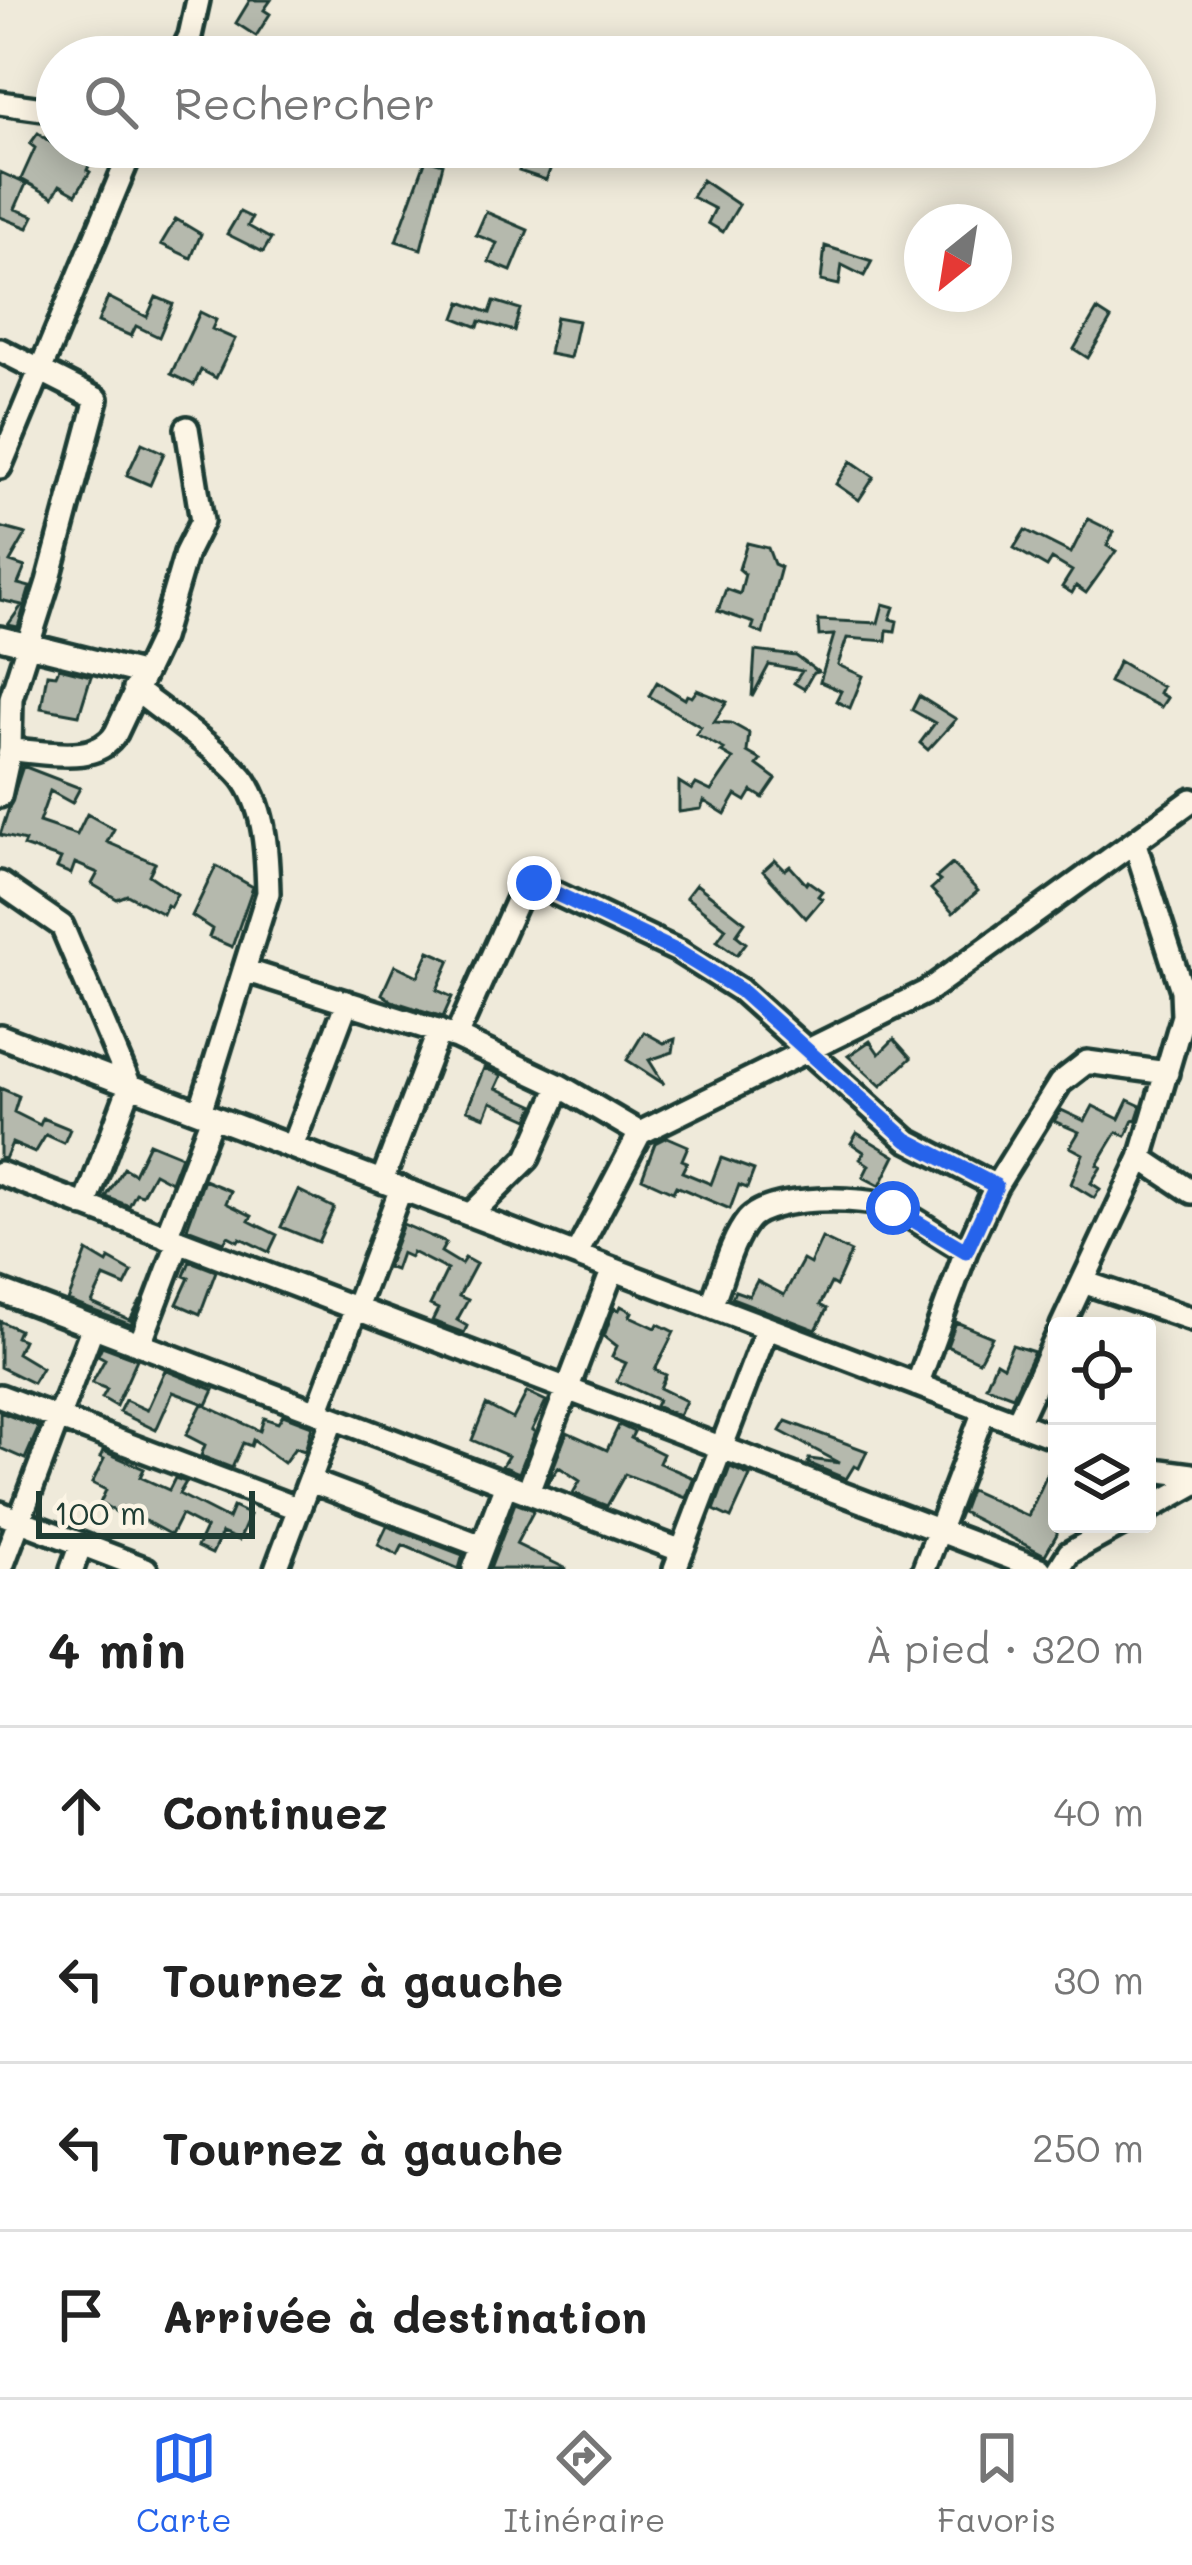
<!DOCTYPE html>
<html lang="fr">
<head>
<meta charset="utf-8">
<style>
  :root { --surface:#fff; --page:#f6f6f6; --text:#222; --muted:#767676; --line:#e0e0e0; --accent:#2563eb }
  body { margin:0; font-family:Mali,sans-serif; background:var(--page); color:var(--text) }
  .controls { position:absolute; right:36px; bottom:36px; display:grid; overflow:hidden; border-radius:12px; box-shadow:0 6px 30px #0003 }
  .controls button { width:108px; height:108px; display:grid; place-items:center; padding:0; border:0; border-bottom:3px solid var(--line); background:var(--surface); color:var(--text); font:60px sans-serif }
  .compass { position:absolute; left:904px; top:204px; width:108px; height:108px; border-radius:50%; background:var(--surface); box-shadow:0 6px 30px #0003; rotate:210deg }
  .scale { position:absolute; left:36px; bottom:30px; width:219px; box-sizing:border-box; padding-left:12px; border:6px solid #1f3d34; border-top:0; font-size:33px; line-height:42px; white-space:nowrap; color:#1f3d34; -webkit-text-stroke:9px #fcf5e5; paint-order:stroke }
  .stop { position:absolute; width:36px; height:36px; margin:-27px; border:9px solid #2563eb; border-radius:50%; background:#fff }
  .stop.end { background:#2563eb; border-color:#fff; box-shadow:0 3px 12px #0008 }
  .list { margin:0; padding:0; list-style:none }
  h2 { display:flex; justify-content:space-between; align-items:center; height:156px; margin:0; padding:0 48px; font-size:51px }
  h2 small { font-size:39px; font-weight:400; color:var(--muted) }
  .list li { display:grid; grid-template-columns:78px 1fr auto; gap:36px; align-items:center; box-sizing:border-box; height:168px; padding:0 48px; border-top:3px solid var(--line) }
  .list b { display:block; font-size:45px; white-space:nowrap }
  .list em { font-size:39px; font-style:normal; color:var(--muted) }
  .icon { flex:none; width:66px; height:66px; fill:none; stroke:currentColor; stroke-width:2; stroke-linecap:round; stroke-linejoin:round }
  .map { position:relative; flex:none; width:1192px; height:1569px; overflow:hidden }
  .search { position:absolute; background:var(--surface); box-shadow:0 6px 30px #0003; left:36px; right:36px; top:36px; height:132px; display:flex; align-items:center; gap:30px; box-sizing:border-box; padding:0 42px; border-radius:66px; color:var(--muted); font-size:45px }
  .sheet { height:828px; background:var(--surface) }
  nav { display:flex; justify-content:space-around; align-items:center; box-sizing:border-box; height:168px; border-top:3px solid var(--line); background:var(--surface); font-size:33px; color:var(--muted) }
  nav a { display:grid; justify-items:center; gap:6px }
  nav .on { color:var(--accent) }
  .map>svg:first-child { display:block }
</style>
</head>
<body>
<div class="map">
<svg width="1192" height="1569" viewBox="0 0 1192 1569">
  <rect width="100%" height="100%" fill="#efeada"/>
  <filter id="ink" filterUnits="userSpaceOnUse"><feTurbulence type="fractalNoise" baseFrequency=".00833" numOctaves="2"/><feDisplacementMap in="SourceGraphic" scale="24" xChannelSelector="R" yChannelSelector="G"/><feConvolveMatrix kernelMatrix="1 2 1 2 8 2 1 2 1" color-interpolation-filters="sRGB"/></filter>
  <g filter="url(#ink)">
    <path fill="#b5b9ad" stroke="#1f3d34" stroke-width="3" d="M250 0H271L264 10 270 14 256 36 236 23Z
      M38 133 57 147H98L87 170 90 172 76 194 60 185 53 197 21 179 35 148 30 144Z
      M522 147H559L546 180 519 171 528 150Z
      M426 159 443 164 421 249 396 241Z
      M0 172 26 184 15 209 34 216 28 228 0 217Z
      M702 180 739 205 723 232 708 223 715 209 692 197Z
      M240 212 252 218 248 226 271 239 263 252 227 234Z
      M486 212 528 230 511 271 489 262 497 243 476 235Z
      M176 219 201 234 191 258 161 244Z
      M825 246 872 261 864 276 842 265 839 285 821 281Z
      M108 297 147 317 156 297 173 304 159 337 136 326 131 336 98 322Z
      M494 301 520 309 514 331 480 321 478 327 455 318 461 302 490 313Z
      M1097 310 1111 319 1088 358 1074 349Z
      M200 312 216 320 212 329 235 339 216 378 201 370 194 385 171 374Z
      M556 317 578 321 570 358 549 354Z
      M142 443 164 453 150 485 127 475Z
      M851 461 874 477 859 500 836 484Z
      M1088 519 1114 532 1107 546 1116 551 1086 593 1076 586 1072 593 1062 587 1072 571 1052 559 1047 567 1014 548 1025 530 1071 553Z
      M0 527 26 534 10 562 25 567 18 584 30 587 18 627 8 625 22 605 0 600Z
      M747 543 768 548 774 564 781 567 763 634 752 629 754 623 718 611 726 589 740 594 745 574 739 569Z
      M883 604 894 607 890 619 897 621 895 631 887 630 886 641 847 638 838 665 863 676 850 708 836 701 841 691 820 682 834 635 819 636 818 620 878 623Z
      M755 651 796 656 818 672 813 673 804 689 794 683 802 671 769 665 752 697Z
      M1119 661 1162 687 1159 693 1167 698 1161 707 1109 682Z
      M59 668 91 676 79 715 41 708 47 674 56 675Z
      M657 682 685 699 687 695 692 697 697 690 727 702 714 722 731 723 749 733 747 752 761 760 757 765 776 779 763 798 752 791 746 801 736 795 725 814 704 801 701 809 679 812V782L692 790 696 784 711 791 733 759 721 752 724 749 696 734 701 727 649 696Z
      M919 696 956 719 928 750 920 743 935 723 912 710Z
      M23 766 80 788 72 803 50 791 39 822 77 835 87 814 114 829 107 842 155 863 149 875 177 894 170 907 167 905 163 914 127 895 117 899 92 884 98 873 75 863 71 874 57 868 61 859 23 846 25 841 0 835Z
      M775 860 785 870 790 866 806 884 808 881 822 891 818 896 822 899 806 918 763 871Z
      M952 864 978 891 953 913 931 889 940 881 936 878Z
      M216 866 253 887 232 947 209 937 212 929 192 916Z
      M696 884 745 922 736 935 746 943 737 955 717 941 726 928 686 897Z
      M429 951 450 960 437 990 452 997 443 1017 392 1001 382 994 395 965 418 976Z
      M644 1032 664 1043 675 1039 673 1052 649 1060 664 1084 627 1060Z
      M894 1039 911 1058 881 1086 848 1056 870 1041 879 1054Z
      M484 1068 502 1075 496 1088 535 1106 529 1119 491 1102 485 1117 467 1110Z
      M0 1088 19 1096 14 1112 40 1125 43 1118 70 1129 64 1143 46 1135 35 1153 12 1143 5 1159 0 1158Z
      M1128 1100 1141 1106 1136 1121 1133 1120 1126 1136 1117 1132 1097 1165 1101 1167 1091 1183 1100 1189 1094 1198 1071 1184 1083 1154 1070 1147 1079 1132 1054 1121 1061 1110 1085 1121 1093 1106 1119 1119Z
      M857 1133 895 1156 880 1186 863 1177 869 1165 860 1159 864 1152 851 1143Z
      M667 1137 688 1146 682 1160 687 1162 682 1172 711 1184 721 1158 754 1170 747 1188 739 1185 730 1209 676 1186 673 1192 642 1178 655 1143Z
      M149 1143 181 1156 171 1182 154 1173 142 1195 136 1193 129 1206 106 1197 124 1168 134 1174Z
      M204 1180 231 1191 226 1203 252 1216 249 1221 277 1235 269 1252 240 1238 238 1241 228 1236 224 1242 187 1228Z
      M298 1190 334 1208 318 1242 281 1227Z
      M403 1224 446 1243 441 1252 461 1264 465 1258 476 1264 459 1296 468 1300 457 1320 467 1326 464 1333 432 1321 438 1309 430 1305 447 1270 412 1252 410 1257 401 1253 395 1270 387 1267Z
      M822 1238 851 1252 836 1286 831 1283 820 1305 827 1309 816 1330 732 1298 735 1291 749 1296 757 1281 784 1295 803 1260 810 1264Z
      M87 1251 107 1263 109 1259 132 1272 125 1286 104 1277 92 1303 130 1320 141 1300 131 1325 68 1301Z
      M190 1261 216 1271 200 1314 177 1304 189 1278 184 1276Z
      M621 1306 632 1312 630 1316 656 1328 658 1324 674 1332 655 1370 666 1375 660 1388 686 1401 679 1416 655 1406 658 1400 617 1381 626 1363 612 1357 617 1346 604 1336 614 1308 619 1310Z
      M0 1321 19 1330 16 1337 23 1340 17 1353 42 1368 33 1383 0 1367Z
      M956 1322 992 1337 979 1361 947 1346Z
      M1012 1345 1034 1352 1013 1396 986 1386 996 1362 1003 1366Z
      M102 1346 137 1359 116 1406 102 1398 107 1389 92 1383 105 1359 98 1355Z
      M165 1370 214 1390 207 1405 173 1392 156 1430 119 1412 125 1400 147 1410Z
      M527 1392 546 1401 532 1430 535 1432 519 1473 502 1466 508 1456 472 1440 486 1405 513 1419Z
      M202 1404 260 1431 264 1418 278 1423 283 1415 312 1426 305 1451 295 1448 284 1463 253 1440 251 1446 243 1443 232 1468 201 1456 205 1445 186 1435Z
      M0 1412 39 1427 25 1459 0 1448Z
      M786 1421 867 1451 859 1468 854 1466 846 1479 808 1463 809 1459 840 1463 780 1431Z
      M619 1425 634 1432 631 1438 663 1454 659 1463 694 1478 686 1498 625 1474 607 1506 573 1493 580 1481 559 1467 547 1484 567 1432 607 1450Z
      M103 1451 144 1469 140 1477 169 1490 175 1478 186 1482 179 1494 228 1519 233 1507 250 1515 239 1540 222 1533 212 1554 197 1547 206 1528 181 1515 171 1535 138 1517 135 1522 100 1503 106 1490 92 1483 104 1459 100 1457Z
      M1057 1453V1534L1045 1555 962 1512 970 1490 1028 1516Z
      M730 1467 750 1476 731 1518 714 1510Z
      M515 1503 534 1510 516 1544 567 1569H490Z
      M387 1526 463 1555 459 1569 403 1545 398 1555 378 1545Z"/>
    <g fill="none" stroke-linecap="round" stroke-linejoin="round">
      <g stroke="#1f3d34" stroke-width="30">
        <path id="minor" d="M180 57 190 36 198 0
          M0 103 57 111
          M0 350 97 399 48 582 11 698 10 750 0 796
          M0 467 133 147
          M0 638 141 673
          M134 689C161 710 228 757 245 781 266 812 267 857 268 893L200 1112
          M10 750C44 751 96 766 116 733L161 638 186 553 202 521 187 428
          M0 883 62 926 130 1086 85 1206
          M244 970 456 1037 560 1086 640 1133
          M0 1036 1057 1438
          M456 1037 523 887 534 883 678 951 740 990 907 1140 996 1186
          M292 1147 347 1002
          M1141 1158 1192 1192
          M0 1173 1040 1569
          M382 1181 439 1031
          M470 1215 528 1158 560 1086
          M166 1237 212 1117
          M966 1251 996 1186 1060 1083 1087 1062 1167 1073
          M576 1255 640 1133 926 992 1192 800
          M1083 1282 1192 1319
          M0 1291 682 1551
          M711 1306C722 1280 730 1242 748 1220 769 1195 864 1196 893 1208 918 1219 942 1239 966 1251L917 1385
          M1062 1326 1141 1158 1183 1016 1182 990 1135 844
          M140 1344 179 1241
          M0 1396 299 1509
          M317 1412 401 1188
          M1017 1423 1057 1337
          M1147 1469 1192 1475
          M310 1481 482 1546
          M528 1492 613 1269
          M1147 1510 1192 1485
          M0 1513 146 1569
          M1 1569 93 1326
          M72 1569 81 1544
          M276 1569 333 1418
          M474 1569 506 1484
          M675 1569 767 1328
          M924 1569 984 1411
          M1059 1569 1069 1553 1122 1524"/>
      </g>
      <use href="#minor" stroke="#fcf5e5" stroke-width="21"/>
    </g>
  </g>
  <g fill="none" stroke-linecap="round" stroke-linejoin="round" filter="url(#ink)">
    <path stroke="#2563eb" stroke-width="15" d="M534 883 678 952 740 990 907 1140 996 1186 966 1251 893 1208"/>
  </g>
</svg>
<div class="controls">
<button><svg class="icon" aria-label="locate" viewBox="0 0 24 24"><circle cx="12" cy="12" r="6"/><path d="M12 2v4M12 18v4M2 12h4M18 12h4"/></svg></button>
<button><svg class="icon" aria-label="layers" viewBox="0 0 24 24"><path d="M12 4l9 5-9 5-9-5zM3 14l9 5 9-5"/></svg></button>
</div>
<svg class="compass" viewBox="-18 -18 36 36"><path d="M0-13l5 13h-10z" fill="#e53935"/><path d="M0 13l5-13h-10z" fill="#767676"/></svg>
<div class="scale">100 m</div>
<div class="stop" style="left:893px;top:1208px"></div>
<div class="stop end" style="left:534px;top:883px"></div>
<div class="search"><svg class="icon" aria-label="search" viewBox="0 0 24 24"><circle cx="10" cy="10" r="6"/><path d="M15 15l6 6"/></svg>Rechercher</div>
</div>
<section class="sheet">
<h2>4 min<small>À pied · 320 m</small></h2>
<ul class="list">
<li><svg class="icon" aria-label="ahead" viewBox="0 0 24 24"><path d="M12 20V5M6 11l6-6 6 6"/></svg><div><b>Continuez</b></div><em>40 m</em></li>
<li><svg class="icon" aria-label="left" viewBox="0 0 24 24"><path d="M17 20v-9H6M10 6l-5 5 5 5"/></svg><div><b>Tournez à gauche</b></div><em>30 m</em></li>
<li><svg class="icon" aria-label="left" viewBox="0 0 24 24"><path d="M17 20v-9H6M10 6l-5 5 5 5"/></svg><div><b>Tournez à gauche</b></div><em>250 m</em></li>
<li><svg class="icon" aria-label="arrive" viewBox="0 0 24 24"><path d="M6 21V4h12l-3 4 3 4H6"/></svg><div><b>Arrivée à destination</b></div></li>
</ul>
</section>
<nav>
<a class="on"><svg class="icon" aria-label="map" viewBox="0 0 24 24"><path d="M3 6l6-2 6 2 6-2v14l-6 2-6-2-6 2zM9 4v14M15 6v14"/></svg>Carte</a>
<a><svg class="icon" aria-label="directions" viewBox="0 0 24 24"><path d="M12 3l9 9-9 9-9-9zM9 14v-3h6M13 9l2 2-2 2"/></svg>Itinéraire</a>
<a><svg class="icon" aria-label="saved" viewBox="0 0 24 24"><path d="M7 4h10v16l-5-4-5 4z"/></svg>Favoris</a>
</nav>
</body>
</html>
